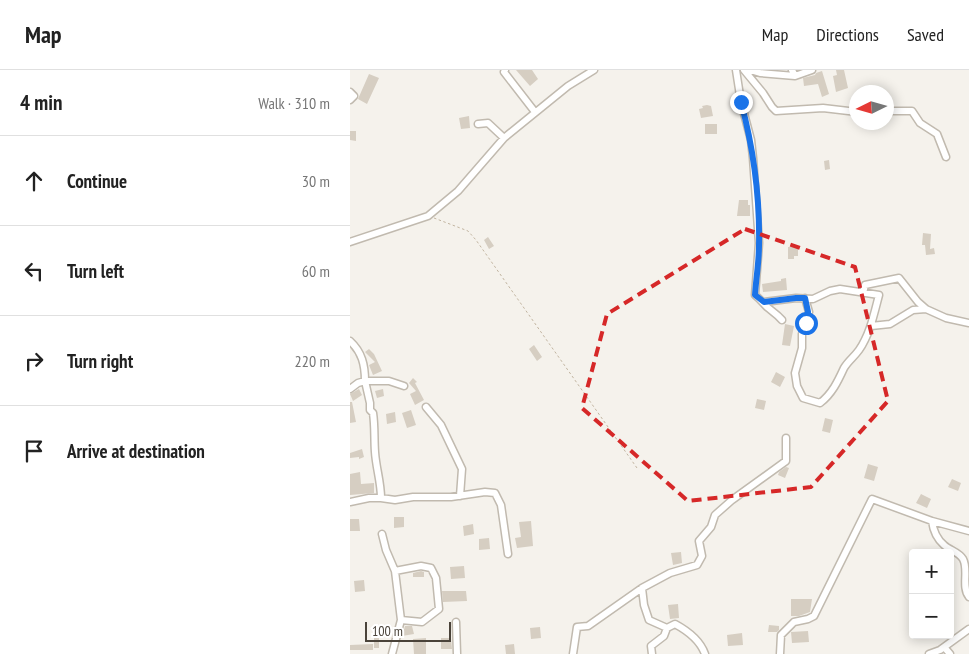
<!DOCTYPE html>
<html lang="en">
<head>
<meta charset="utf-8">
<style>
  :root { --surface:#fff; --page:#f2f2f2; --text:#222; --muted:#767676; --line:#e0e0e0 }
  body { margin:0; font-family:"PT Sans Narrow",sans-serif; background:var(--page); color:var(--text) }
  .controls { position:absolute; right:15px; bottom:15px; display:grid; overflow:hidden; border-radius:5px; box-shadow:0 2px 12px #0003 }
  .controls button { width:45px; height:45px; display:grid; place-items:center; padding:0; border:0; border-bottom:1px solid var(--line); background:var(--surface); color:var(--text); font:25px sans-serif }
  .compass { position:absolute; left:499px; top:15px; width:45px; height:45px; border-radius:50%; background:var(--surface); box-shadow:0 2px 12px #0003; rotate:265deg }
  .scale { position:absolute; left:15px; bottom:12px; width:86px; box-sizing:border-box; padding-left:5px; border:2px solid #4a433a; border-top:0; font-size:14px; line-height:18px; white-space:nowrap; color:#4a433a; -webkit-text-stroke:4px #fff; paint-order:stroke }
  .stop { position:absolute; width:15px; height:15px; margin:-11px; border:4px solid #1a73e8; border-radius:50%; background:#fff }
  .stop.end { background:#1a73e8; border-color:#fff; box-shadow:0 1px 5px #0008 }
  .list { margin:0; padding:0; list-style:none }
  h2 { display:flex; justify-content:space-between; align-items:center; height:65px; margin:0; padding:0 20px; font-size:21px }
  h2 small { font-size:16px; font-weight:400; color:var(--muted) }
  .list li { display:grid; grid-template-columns:32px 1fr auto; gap:15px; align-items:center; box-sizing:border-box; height:90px; padding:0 20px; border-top:1px solid var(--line) }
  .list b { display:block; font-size:19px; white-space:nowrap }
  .list em { font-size:16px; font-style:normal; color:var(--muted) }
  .icon { flex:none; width:28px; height:28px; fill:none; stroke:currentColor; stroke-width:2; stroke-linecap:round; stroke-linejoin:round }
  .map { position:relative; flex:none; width:619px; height:584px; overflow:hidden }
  header { display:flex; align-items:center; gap:30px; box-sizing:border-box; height:70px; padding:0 25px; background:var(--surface); border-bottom:1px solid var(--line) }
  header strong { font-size:24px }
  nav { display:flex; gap:28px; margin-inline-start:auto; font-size:18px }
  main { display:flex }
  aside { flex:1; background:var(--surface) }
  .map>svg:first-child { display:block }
</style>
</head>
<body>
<header>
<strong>Map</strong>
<nav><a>Map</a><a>Directions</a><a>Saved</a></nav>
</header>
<main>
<aside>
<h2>4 min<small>Walk · 310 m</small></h2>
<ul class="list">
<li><svg class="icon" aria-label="ahead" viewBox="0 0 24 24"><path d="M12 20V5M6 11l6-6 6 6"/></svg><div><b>Continue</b></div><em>30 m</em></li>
<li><svg class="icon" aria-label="left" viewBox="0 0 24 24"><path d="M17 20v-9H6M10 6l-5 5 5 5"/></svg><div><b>Turn left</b></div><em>60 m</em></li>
<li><svg class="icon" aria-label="right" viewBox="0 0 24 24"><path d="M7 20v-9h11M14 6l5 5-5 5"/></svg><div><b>Turn right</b></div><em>220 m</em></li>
<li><svg class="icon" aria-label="arrive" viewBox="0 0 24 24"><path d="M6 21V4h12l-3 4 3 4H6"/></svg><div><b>Arrive at destination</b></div></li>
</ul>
</aside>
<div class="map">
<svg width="619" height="584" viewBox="0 0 619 584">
  <rect width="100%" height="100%" fill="#f5f2ec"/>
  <path fill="#d6cec2" d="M166 0H182L188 9 180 16Z
    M486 0H494L498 18 486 22 483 6 487 5Z
    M472 1 479 24 472 27 468 14 454 16 453 8 465 5 466 3Z
    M19 4 29 8 17 34 8 29Z
    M357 35 361 36 363 46 351 48 349 39 353 38 352 36Z
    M119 46 120 58 111 59 109 48Z
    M355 54H367V64H355Z
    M0 61H6V71L0 70Z
    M479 90 480 99 475 100 474 91Z
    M389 130H398V135H400V146H387Z
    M573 163 581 164 580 179 584 178 585 184 576 185 575 175H572Z
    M138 167 144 176 139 179 134 170Z
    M438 177H448V186H444V189H438Z
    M436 208 437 220 413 222 412 214 431 211V209Z
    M435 254 444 256 440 276 432 275Z
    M184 275 192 287 187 291 179 279Z
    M19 279 24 284 32 301 23 305 19 295 25 292 15 282Z
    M426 302 435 307 430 317 421 312Z
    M63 308 67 312 65 313 74 330 65 335 60 324 66 321 59 313Z
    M9 319 12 325 3 331 0 324Z
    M33 319 34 326 27 328 25 321Z
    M407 329 416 331 414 340 405 338Z
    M0 332H2L6 352 0 353Z
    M61 340 66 355 57 358 52 343Z
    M45 342 46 352 37 354 36 344Z
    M475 348 483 350 480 363 472 361Z
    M12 379 14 387 9 389V387L0 388V383Z
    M518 394 528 397 524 411 514 408Z
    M436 397 439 398 435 408 428 405 429 402Z
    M10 402 11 414 24 413V423L0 425V404Z
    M602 409 611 413 608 421 598 417Z
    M571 424 581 429 577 438 566 433Z
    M44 447H54V457L44 458Z
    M0 449H9L10 461H0Z
    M181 451 183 476 167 478 165 468 171 467 169 452Z
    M123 454 124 464 114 466 113 456Z
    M139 468 140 479 129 480V469Z
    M331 482 332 493 323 495 321 483Z
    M114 496 115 508 101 509 100 497Z
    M71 501 74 502V507H63V503Z
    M14 510 15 521 5 522 4 511Z
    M92 521H116L117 531 93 532Z
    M441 529H462L460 542 449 546H441Z
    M328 534 329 548 320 549 318 535Z
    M419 555 429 556V560L427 562H418Z
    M24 556H29V578H24Z
    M55 556H62L64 564 52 566Z
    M190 557 191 568 181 569 180 558Z
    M458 561 459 572 442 573 441 562Z
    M392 563 393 575 378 576 377 565Z
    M76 568V584H64L63 569Z
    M91 568H101L102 579H91Z
    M23 574V580H0V575Z
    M164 574 165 584H156L155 575Z"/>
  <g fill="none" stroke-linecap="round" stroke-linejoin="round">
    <g stroke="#c1baaf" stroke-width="9">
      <path id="minor" d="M155 0 154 2 185 42
        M386 0 391 32 401 70 403 88 409 173 405 225C410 229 413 233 417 237 423 242 427 244 432 250
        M394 0 413 23 422 37 426 41 473 38 507 42
        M400 0 410 3 445 6
        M442 0 445 6 462 0
        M0 22 4 26 0 30
        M536 41H562L570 53 587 64 596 87
        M128 54 138 53 154 68
        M0 172 78 146 108 121 154 68 218 16 244 0
        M513 223 515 215 549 208 568 232 576 239 563 240 540 254 521 256
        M414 232 446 228 463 229 480 221 490 219 529 225C524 244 520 264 509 280 504 287 498 291 494 298 488 311 482 324 470 333L453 328 447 316 445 303 452 278V264L459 242 455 228
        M576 239 596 248 619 253
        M0 271C12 282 15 295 15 311H39L54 316
        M0 319 8 313 15 311 20 333V340L23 343C25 356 24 369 25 382 26 398 31 412 31 428H19L0 432
        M76 337 91 355 112 399 110 426
        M31 428 45 430 63 427H101L135 422 145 423 151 435 158 484
        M582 451C583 459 587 469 594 475 599 480 609 482 613 489 619 500 611 517 619 527
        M32 464 36 480 45 501
        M292 518 294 535 299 550 317 558
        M106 552 107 584
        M594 577 600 584
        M42 584 51 550 45 501 71 496 81 498 86 508 89 539 72 552 51 550
        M223 584 227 557 238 556 292 518 320 503 347 495 352 486 349 471 361 457 365 445 382 430 436 391V368
        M302 584 301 576 314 566 317 558 325 554C338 561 350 570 355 584
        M430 584 431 565 444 552 458 549 464 546 522 429 582 451 619 461
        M579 584 590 580 619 559"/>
    </g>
    <path stroke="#c2b5a1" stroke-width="1" stroke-dasharray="2.5 2.5" stroke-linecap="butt" d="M84 148 118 161 126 170 287 398"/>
    <use href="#minor" stroke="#fff" stroke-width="6"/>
  </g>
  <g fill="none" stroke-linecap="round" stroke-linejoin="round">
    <path stroke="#1a73e8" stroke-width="6" d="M391 32C403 77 410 128 409 176 409 192 406 209 405 225L414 232 446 228H455L458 242 456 253"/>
  </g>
  <path fill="none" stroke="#d62828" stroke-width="4" stroke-dasharray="10 6" stroke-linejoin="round" d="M395 159 505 197 538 331 461 417 338 431 232 338 257 244Z"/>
</svg>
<div class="controls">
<button>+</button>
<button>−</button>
</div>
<svg class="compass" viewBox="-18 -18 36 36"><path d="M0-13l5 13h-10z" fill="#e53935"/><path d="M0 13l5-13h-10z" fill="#767676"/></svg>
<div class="scale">100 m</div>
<div class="stop" style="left:456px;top:253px"></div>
<div class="stop end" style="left:391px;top:32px"></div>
</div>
</main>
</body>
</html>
